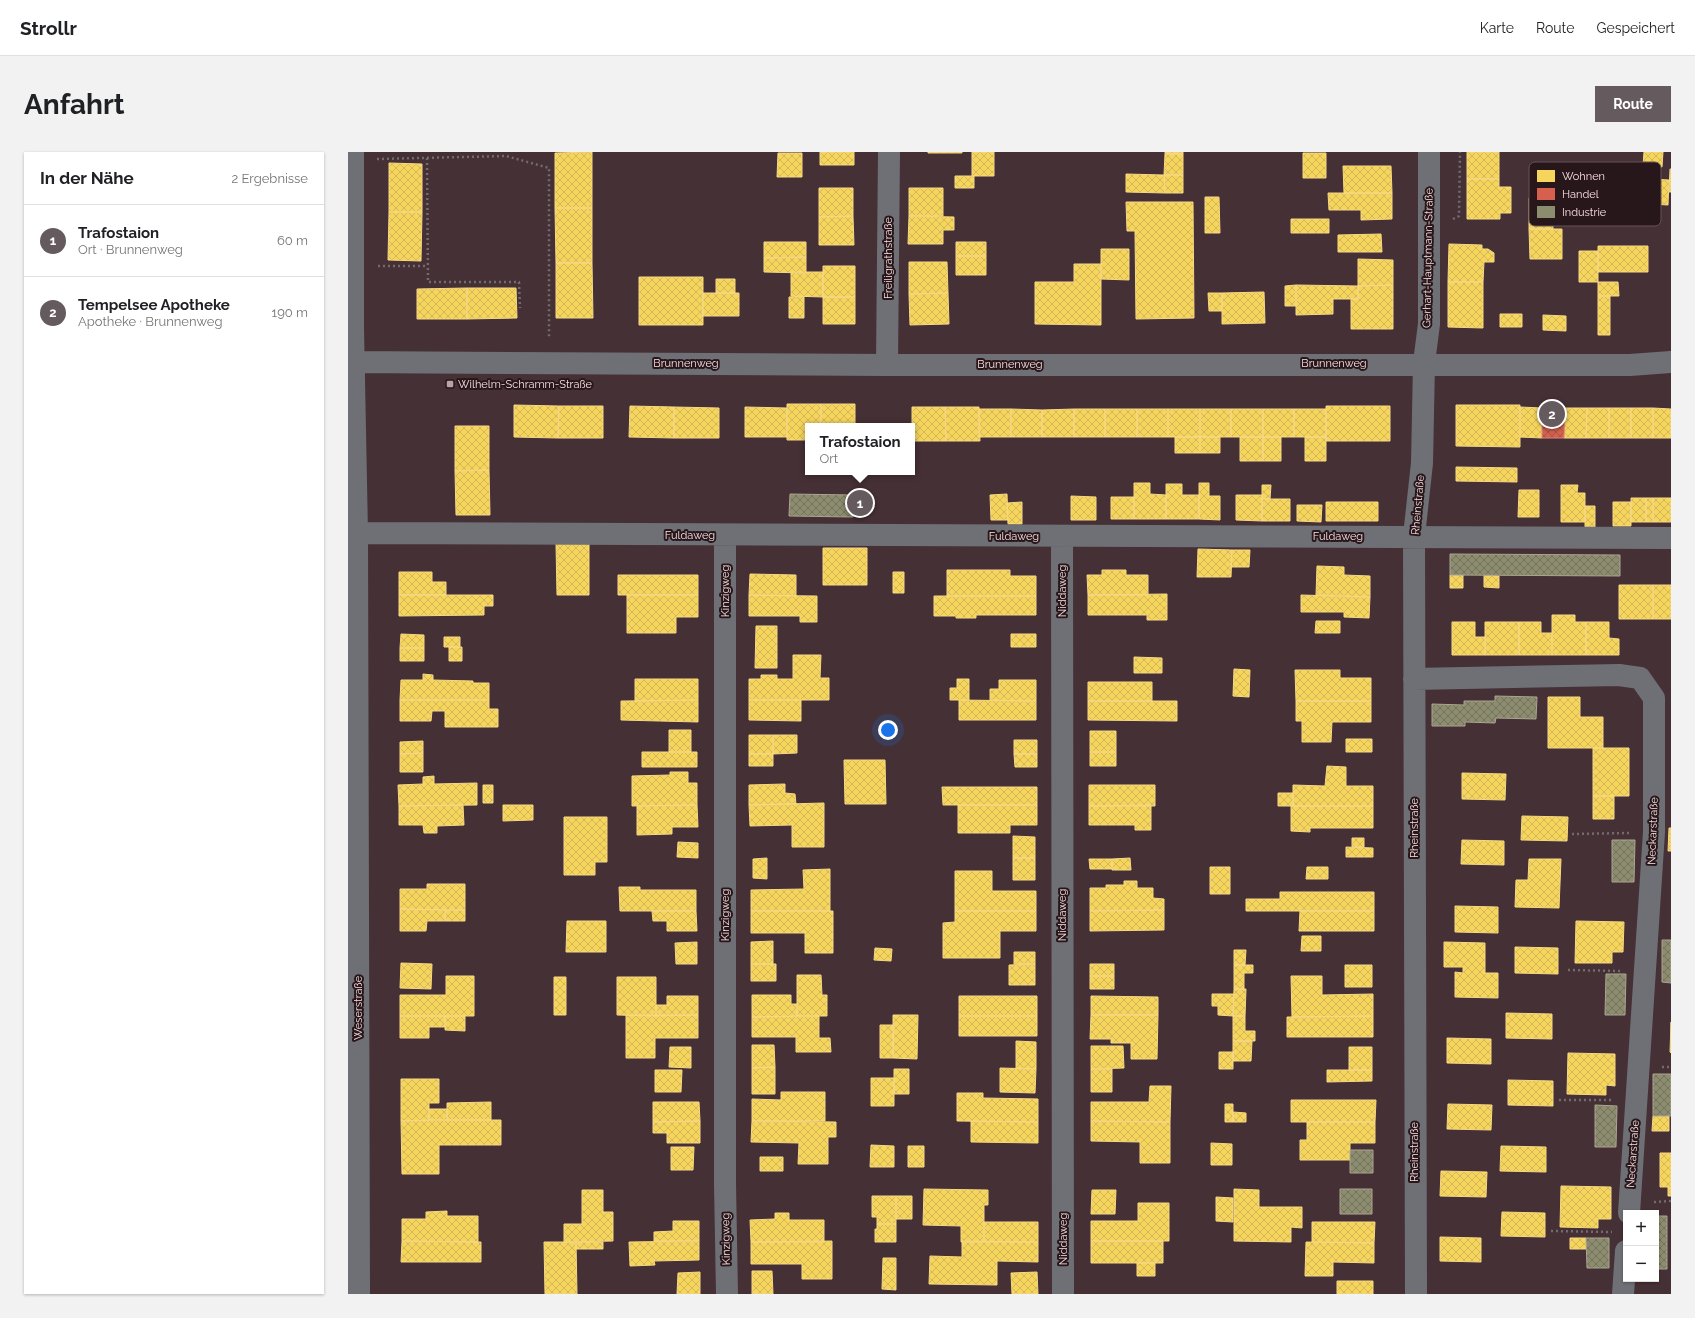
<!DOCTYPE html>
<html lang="de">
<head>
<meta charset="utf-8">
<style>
  :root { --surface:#fff; --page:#f2f2f2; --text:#202124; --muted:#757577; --line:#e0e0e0; --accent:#655b5f }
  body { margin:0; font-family:Raleway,sans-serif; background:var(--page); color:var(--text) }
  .controls { position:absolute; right:12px; bottom:12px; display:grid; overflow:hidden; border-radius:0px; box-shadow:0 1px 3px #0004 }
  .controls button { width:36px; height:36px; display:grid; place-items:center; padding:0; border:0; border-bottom:1px solid var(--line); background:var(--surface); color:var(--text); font:20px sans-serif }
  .you { position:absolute; left:540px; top:578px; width:14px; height:14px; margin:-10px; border:3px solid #fff; border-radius:50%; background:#1a73e8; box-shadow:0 0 0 6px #1a73e833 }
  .badge { display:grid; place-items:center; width:26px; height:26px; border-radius:50%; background:var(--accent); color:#fff; font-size:13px; font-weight:700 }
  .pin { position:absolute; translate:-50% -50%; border:2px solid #fff; box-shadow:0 1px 4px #0006 }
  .popup { position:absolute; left:457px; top:271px; width:110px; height:52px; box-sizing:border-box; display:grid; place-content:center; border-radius:0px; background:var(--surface); filter:drop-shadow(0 1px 3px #0005); font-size:13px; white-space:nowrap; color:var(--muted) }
  .popup b { font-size:15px; color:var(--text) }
  .popup::after { content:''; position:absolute; left:50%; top:100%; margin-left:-8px; border:8px solid transparent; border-top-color:var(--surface) }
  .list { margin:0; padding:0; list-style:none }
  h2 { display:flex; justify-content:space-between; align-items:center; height:52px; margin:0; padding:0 16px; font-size:17px }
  h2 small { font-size:13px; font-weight:400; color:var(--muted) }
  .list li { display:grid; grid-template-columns:26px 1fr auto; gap:12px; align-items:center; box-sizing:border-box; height:72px; padding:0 16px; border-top:1px solid var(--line) }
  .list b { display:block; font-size:15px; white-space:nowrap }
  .list p { margin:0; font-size:13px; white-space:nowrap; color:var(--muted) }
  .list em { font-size:13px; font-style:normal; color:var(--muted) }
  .map { position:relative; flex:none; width:1323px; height:1142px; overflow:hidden; border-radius:0px }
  header { display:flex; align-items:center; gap:24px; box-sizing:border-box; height:56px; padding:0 20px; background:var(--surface); border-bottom:1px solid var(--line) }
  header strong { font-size:19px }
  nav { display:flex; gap:22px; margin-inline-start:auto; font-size:14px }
  .intro { display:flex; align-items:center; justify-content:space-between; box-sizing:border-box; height:96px; padding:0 24px }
  h1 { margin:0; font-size:28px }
  .button { padding:10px 18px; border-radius:0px; background:var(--accent); color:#fff; font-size:14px; font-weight:700 }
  main { display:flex; gap:24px; padding:0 24px }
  aside { flex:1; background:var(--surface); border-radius:0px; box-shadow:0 1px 3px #0004 }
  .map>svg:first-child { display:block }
</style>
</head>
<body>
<header>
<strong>Strollr</strong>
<nav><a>Karte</a><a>Route</a><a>Gespeichert</a></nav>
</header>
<div class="intro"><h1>Anfahrt</h1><a class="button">Route</a></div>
<main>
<aside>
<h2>In der Nähe<small>2 Ergebnisse</small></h2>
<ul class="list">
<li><span class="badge">1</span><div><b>Trafostaion</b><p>Ort · Brunnenweg</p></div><em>60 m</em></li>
<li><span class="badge">2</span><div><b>Tempelsee Apotheke</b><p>Apotheke · Brunnenweg</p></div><em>190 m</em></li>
</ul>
</aside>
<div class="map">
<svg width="1323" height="1142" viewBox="0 0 1323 1142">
  <defs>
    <pattern id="homes-cross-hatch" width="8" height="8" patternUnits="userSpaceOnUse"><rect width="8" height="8" fill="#f6d55c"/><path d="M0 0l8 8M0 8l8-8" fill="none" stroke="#d4b857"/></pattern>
    <pattern id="shops-cross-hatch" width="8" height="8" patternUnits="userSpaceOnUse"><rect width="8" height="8" fill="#d6604d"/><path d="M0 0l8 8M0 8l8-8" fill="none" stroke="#a5564a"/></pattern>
    <pattern id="industry-cross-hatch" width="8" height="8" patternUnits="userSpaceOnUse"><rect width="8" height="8" fill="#8c8c6e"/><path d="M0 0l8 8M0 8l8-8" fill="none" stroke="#75725f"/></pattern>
  </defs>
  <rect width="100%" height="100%" fill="#453035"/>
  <path fill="url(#homes-cross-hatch)" stroke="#f7d885" d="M244 0V56H207V1Z
    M472 0H506V13H472Z
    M580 0H614V1H580Z
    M624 0H646V24H624Z
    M817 0H835V2H817Z
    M1119 0H1151V27H1119Z
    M1296 0H1315L1314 15 1295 14Z
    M430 1H454V25H429Z
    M955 1H978V26H955Z
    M817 2H835V23H816Z
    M41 11 74 12V60H41Z
    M995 14H1043L1044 41H996Z
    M1322 17H1323V40H1321Z
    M778 22 816 23 817 41 778 40Z
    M816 23H835V41H817Z
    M607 24H626V36H607Z
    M1119 27H1151V35H1163V61H1152V67H1119Z
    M1303 27 1321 28 1320 53 1302 52Z
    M471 36H505V64L471 65Z
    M561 36H595V64H561Z
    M980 41H1044V67L1013 68V58H981Z
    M857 45H871L872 81H857Z
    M1181 46H1205V77H1181Z
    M778 50H845L846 166 788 167 787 79H779Z
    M207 56H244V111H208Z
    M41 60H74L73 109 40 108Z
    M505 64 506 93H471V65Z
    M561 64 606 65V78H595V92H560Z
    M943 67H981V81H943Z
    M1181 77H1214V107H1182Z
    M1033 82 1034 100H990V83Z
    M416 90H458V105L416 106Z
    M608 90H638V104H608Z
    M1101 92 1134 93V97H1140L1146 101V110H1136L1135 130H1100Z
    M1250 94H1300V120H1250Z
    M753 97H781V128L753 127Z
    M1231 99H1250V130H1231Z
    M608 104H638V123H608Z
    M458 105V121L416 120V106Z
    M1010 107 1045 108V133L1010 134Z
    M561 110H599L600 141 561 142Z
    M208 111H244L245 166H208Z
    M726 112H753V173L687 172V130H726Z
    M475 114H507V145H475Z
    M443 120H475V145L443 144Z
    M291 125H355V173H291Z
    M368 127H387V141H368Z
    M1100 130H1135V176L1100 175Z
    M1250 130H1270L1271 144H1250Z
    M948 133 1010 134V147H985V162L948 163Z
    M948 133V154H937V134Z
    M1045 133V177H1003V147H1010V134Z
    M119 136H168L169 166 119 167Z
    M119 136V167H69V137Z
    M916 140 917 171 874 172V141Z
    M355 141H391V164H355Z
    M600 141 601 172 562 173 561 142Z
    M860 141H874V159H861Z
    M456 144V166H441V145Z
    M1250 144H1262V183H1250Z
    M475 145H507V172H475Z
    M1152 162H1174V175H1152Z
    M1195 163 1218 164V179L1195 178Z
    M439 252H473V274H460V288H439Z
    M473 252H507V274H473Z
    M166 253 211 254 210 286 166 285Z
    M1108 253H1172V295L1108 294Z
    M211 254H255V286H210Z
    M282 254 326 255V286L281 285Z
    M978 254H1042V289H978Z
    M326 255 371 256V286H326Z
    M397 255 439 256V285H397Z
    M564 255H597L598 289H564Z
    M597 255H631L632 289H598Z
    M1172 255 1194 256V286L1172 285Z
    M1217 256H1239L1238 286H1216Z
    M1239 256H1261V286H1238Z
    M1261 256H1283V286H1261Z
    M1283 256H1305V286H1283Z
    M1305 256 1323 257V286H1305Z
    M631 257H663V285H631Z
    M663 257 694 258V285H663Z
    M726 257H757V285H726Z
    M726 257V285H694V258Z
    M757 257H789V285H757Z
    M789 257H820V285H789Z
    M820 257H852V285H820Z
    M852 257H883V285H852Z
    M883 257H915V285H883Z
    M915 257H946V285H915Z
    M946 257H978V285H946Z
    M107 274H141V318L107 319Z
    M827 285H852V301H827Z
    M852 285H872V301H852Z
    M892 285H915V309H892Z
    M915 285H933V309H915Z
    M957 285H978V309H957Z
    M1108 315 1169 316V330L1108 329Z
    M141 318 142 363H108L107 319Z
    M786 331H802V342L818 343V367H786Z
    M851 331H861V344H872V368L851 367Z
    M818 332H834V343H851V367H818Z
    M914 333H923L922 347H914Z
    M1213 333H1230L1229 341H1237V370H1213Z
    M1171 338H1191V365H1170Z
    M509 341 516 342V360H508Z
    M659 342 660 368H643L642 343Z
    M888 343H914V369L888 368Z
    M723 344 748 345V368H723Z
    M763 345H786V367H763Z
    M1283 346H1298V370H1283Z
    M1298 346H1305V370H1298Z
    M1305 346H1323V370H1305Z
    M914 347H942V369H914Z
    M674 350V372H660L659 351Z
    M978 350H1030V369H978Z
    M1265 350H1283V374H1265Z
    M949 353H974L973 370 949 369Z
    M1237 354H1247V375H1237Z
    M208 392H241V443H209Z
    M475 396H519V433H475Z
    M850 397 884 398 883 425H849Z
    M884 398H902L901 415H883Z
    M969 414 996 415V423L1022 424V445L968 443Z
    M599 418H662V424H688V444H599Z
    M754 418H778V423H800V443H740L739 423H754Z
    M51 420H84V430H98V443H51Z
    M545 420H556V441H545Z
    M402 422 448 423V444L401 443Z
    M270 423H350V443H270Z
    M1102 423H1115V436H1102Z
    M1136 423 1151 424V436L1136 435Z
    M1271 433H1305V467H1271Z
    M1305 433H1323V467H1305Z
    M819 442V468H799V463H740V443Z
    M51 443H145V454H136V463L51 464Z
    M279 443H350V465H328V481H279Z
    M401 443 469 444V470H452V464H401Z
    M953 443 1022 445 1021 466 996 465V460H953Z
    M586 444H688V463H628V466H608V464H586Z
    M1204 463H1227V470H1238V503H1204Z
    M968 469H992V481H967Z
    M1104 470H1127V485H1137V503H1104Z
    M1137 470H1171V503H1137Z
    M1171 470H1193V481H1204V503H1171Z
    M1238 470H1261V486L1271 487V503H1238Z
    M408 474H429V516H407Z
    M53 482 76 483V496H52Z
    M663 482H688V495H663Z
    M96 485H112V495H96Z
    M101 495H114V509H101Z
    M52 496H76V509H52Z
    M445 503H473L472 526H481V548H401V527H413V523H429V527H445Z
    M786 505 814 506V521H786Z
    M886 517 902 518 901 545 885 544Z
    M947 518H992V526H1023V549H948Z
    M75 522 85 523V528L125 529V531H141V548H52L53 528H75Z
    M287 527H350V548L287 549Z
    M609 527H621V548H602V536H609Z
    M651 528H688V549L642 548V537H651Z
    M740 530H804V549H740Z
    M1200 545H1232V565H1255V596H1200Z
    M52 548H141V557H150V575H97V559H84L83 569H52Z
    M350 548V570L273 568V549Z
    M401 548H453V569L401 568Z
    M611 548 688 549V568H611Z
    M740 549H829V569L740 568Z
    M948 549H1023V570H984L983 590H954V569H948Z
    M321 578H343V600H321Z
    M742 579H768V600H742Z
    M401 583H425V602H401Z
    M425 583H449V601L425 602Z
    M998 587H1024V600H998Z
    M666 588H689V602H666Z
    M75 589V601L52 602V590Z
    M1245 596H1281V644H1245Z
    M294 600H349V615H294Z
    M742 600H768V614H742Z
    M75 601V620H52V602Z
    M401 602H425V614H401Z
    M666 602H689V615H667Z
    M496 608H537L538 652H497Z
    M979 614 998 615V634H1025V654H945V633L977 634Z
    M322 620H340V631H349V653L284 654V624L322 623Z
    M1114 621 1158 622 1157 648 1114 647Z
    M86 624V632L129 631V653L51 654 50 633 75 632V625Z
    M437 632V641L447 642 448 652 401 653V633Z
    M135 633H145V651H135Z
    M741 633H807V654H741Z
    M594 635H689V653H595Z
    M930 641H945V654H930Z
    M1245 644H1266V667H1245Z
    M476 651V695H444V673L402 674 401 653Z
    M115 653 116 673 89 674V681H76L75 673H51V654Z
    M155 653H185V668L155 669Z
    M349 653 350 675H324V682L289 683V654Z
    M610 653H689V673H662V681H610Z
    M803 653V678H787V673H741V654Z
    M943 654H1025V676H962V680L943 679Z
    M1174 664 1220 665 1219 689 1173 688Z
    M216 665H259V710H247V723H216Z
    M1321 676H1323V699H1320Z
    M665 684 687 685V706H665Z
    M1004 686H1016V695H1004Z
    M1114 688 1156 689V713L1113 712Z
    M330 690 350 691V706L329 705Z
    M998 695 1025 696V705H998Z
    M419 706V727L405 726V707Z
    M665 706H687V728H665Z
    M782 706 783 718H764V707Z
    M741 707H764V717H742Z
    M1181 707H1213L1211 756 1167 755 1168 728H1180Z
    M862 715H882V742H862Z
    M959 715H980V727H958Z
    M482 717V759H403V738L456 737 455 718Z
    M607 719H644V739H688V759H607Z
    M776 729H789V736H805V746L816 747V758L742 759V736H758V733H776Z
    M79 732H117V758L52 757V737H79Z
    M271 735H292V738H348V759H272Z
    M932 740H1026V759H898V747H932Z
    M1107 754 1150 755V781L1107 780Z
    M52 757 97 758V769H79L78 779H52Z
    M97 758H117V769H97Z
    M816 758V778L742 779V759Z
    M304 759H348L349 779H319V769H305Z
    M403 759H485V801H457V781H403Z
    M607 759H688V779H652V806H595V771L607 770Z
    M952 759H1026V779H951Z
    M219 769H258V800H218Z
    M1228 769 1276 770 1275 800H1264V811H1227Z
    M954 784H973V799H953Z
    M425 789V812H403V790Z
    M349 790V812H328L327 791Z
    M1096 790 1137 791V821H1150V846L1107 845V820L1115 821V815H1096Z
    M1167 795 1210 796V822L1167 821Z
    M527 796 544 797 543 809 526 808Z
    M886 798H898L897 813H886Z
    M666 800H687V812H666Z
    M53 811 84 812 83 837 52 836Z
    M403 812H428V829H403Z
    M687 812V833H661V813Z
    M742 812H766V824H742Z
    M886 813H905V821H896V837H886Z
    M997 813H1024V835H997Z
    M449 823H473L474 843H479V864H449Z
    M98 824H126V864H52V843H98Z
    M742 824H766V837H742Z
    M943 824H974V843L1025 842V864L944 865Z
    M206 825H218V863H206Z
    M269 825H308V864L269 863Z
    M886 837H898L897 864H885Z
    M864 842H886L885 864 870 863V854H864Z
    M404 843H443V852H449V864L404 865Z
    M319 844H350V863L308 864V853H319Z
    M611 844H689V864H611Z
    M743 844 810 845V863H743Z
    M1158 861 1204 862V887L1158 886Z
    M278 863H350V886H307V906H278Z
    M545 863H570L569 907 545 906Z
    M743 863H810L809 907H783V891H763V887H742Z
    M52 864H97V875H81V886H52Z
    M97 864H117V879L97 878Z
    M471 864V886H482L483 900H448V885H404V865Z
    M611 864H689V884H611Z
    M885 864H897V879H907V889H885Z
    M1025 864V885H939V865Z
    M1323 870V901L1322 900Z
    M532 873H546L545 906H532Z
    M1099 886 1143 887V912L1099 911Z
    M668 889 688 890V917L668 916Z
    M885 889H904L903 909H885Z
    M404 893H426L427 915 404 916Z
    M743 894H775L776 916 743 917Z
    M322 895H343V916L321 915Z
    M1001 895H1024V918H1001Z
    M871 900H885V917H871Z
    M1220 901 1267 902V934L1258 933V943L1219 942Z
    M427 915V942H404V916Z
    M652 916 688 917 687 941 652 940Z
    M546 917H561V942H546Z
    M743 917H764V940H743Z
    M307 918H334L333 940H307Z
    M979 918H1024V929L979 930Z
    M523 926H546V954H523Z
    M53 927H91V951H81V968L53 969Z
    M1160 928 1205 929V954L1160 953Z
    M802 934H823L822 970 743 969V950H801Z
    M433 940H477V969H404V947L433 948Z
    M609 941H635V946L690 947V970L609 969Z
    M943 948H1028L1027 970H943Z
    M143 950V968H99V951Z
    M305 950H351L352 969 305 970Z
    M877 952H885V970H877Z
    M1100 952 1144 953 1143 978 1099 977Z
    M81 957H99V968H81Z
    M885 960 898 961V970H885Z
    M1305 964H1321V979H1304Z
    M99 968H153V993H91V1022H54L53 969Z
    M352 969V991H319V981H305V970Z
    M404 969 488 970V985H480V1012H450L451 991 403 990Z
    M623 969 690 970V991L623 990Z
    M743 969 822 970V1011H792V990L743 989Z
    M959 970H1027V991H1002V1008H952V988H959Z
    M863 991 884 992V1013H863Z
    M523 993 546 994V1015H522Z
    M560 994H576V1015H560Z
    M1153 994 1198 995V1020L1152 1019Z
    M323 995H346L345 1018H323Z
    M1312 1001H1323V1044H1320V1035H1312Z
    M412 1005H435V1019H412Z
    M1093 1019 1139 1020 1138 1045 1092 1044Z
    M1213 1034 1263 1035V1067H1250V1076L1212 1075Z
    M576 1037 640 1038V1053H636V1090H613V1074L575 1073Z
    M886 1037 911 1038V1055H954V1076L943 1075V1090L886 1089Z
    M234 1038H255V1060H265V1089L216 1090V1072H234Z
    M744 1038H768L767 1062H743Z
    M524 1044H548V1072H529V1065H524Z
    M548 1044H564V1067H548Z
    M868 1045 885 1046V1070L868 1069Z
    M790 1051H821V1089H743V1069H790Z
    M99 1059V1064H130V1090L54 1089V1067H78V1060Z
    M1154 1060 1197 1061V1085L1153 1084Z
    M427 1061H441V1068H476V1090H403L402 1068 427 1067Z
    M325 1069H351V1089H306V1080L325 1079Z
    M636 1070H690V1090H636Z
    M964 1070H1027L1026 1091 964 1090Z
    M529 1072H548V1090H527V1077H529Z
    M1092 1085 1133 1086V1110L1092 1109Z
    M1222 1086H1238V1097H1222Z
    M54 1089 133 1090V1110H53Z
    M351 1089V1108L306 1109 307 1113 282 1114 281 1090Z
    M484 1089V1127H454V1112H403V1090Z
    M614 1089 690 1090V1110L649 1109V1133L581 1132 582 1104 614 1105Z
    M743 1089H815V1111H743Z
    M196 1090H228L229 1142H197Z
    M228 1090H255V1097H228Z
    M958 1090 1026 1091V1111L985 1110V1124H957Z
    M535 1106H548V1138L534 1137Z
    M789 1111H807V1124H789Z
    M404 1119H424L425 1142H404Z
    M352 1120V1142H329L330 1121Z
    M689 1120 690 1142H664L663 1121Z
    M989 1129H1025V1142H989Z"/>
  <path fill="url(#shops-cross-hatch)" stroke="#e0867a" d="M1194 256H1217L1216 286H1194Z"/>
  <path fill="url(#industry-cross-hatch)" stroke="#ada591" d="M442 342 505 343V365L441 364Z
    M1102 402 1272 403V424L1102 423Z
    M1147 544 1189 545 1188 567 1148 566 1147 571 1117 570V574H1084V552L1116 553V549H1147Z
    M1264 688H1287L1286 730H1264Z
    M1314 788H1323V831L1314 830Z
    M1258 822H1278L1277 863H1257Z
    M1305 922H1323V964H1305Z
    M1247 953 1269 954 1268 995H1247Z
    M1002 998H1025V1021H1002Z
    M992 1037H1024V1062H992Z
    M1308 1064H1319V1117H1308Z
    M1238 1086H1261V1116H1239Z"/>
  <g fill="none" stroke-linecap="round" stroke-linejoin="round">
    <path stroke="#726b6f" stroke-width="2.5" stroke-dasharray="2 3" stroke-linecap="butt" d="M79 6 80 130H171L172 156
      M29 7 158 4 201 16V186
      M1105 67 1111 64 1112 0
      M30 114H80
      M1224 682 1282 681
      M1220 818 1273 819
      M1314 915H1323
      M1211 948H1265
      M1306 1050 1323 1049
      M1203 1079 1264 1080"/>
    <path stroke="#6f7075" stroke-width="22" d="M5 0V176L9 381 11 1142
      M0 210 539 213H1282L1323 210
      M539 213 541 0
      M9 381 1323 386
      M377 384V1032L379 1142
      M714 385 715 1142
      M1066 527 1271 523 1292 526 1306 546V680L1281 1061
      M1068 1142 1066 384 1074 311 1076 211 1081 172V0
      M1275 1142 1278 1099"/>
  </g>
  <rect fill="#baa2a7" stroke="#28171a" stroke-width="1.5" x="98" y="228" width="8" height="8" rx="2"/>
  <g text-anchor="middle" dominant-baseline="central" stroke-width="4" stroke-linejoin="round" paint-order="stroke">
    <g font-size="11" fill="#f9e0e4" stroke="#28171a">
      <text transform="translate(540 106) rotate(-90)">Freiligrathstraße</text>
      <text transform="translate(1080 106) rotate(-89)">Gerhart-Hauptmann-Straße</text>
      <text x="338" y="211">Brunnenweg</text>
      <text x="986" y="211">Brunnenweg</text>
      <text x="662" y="212">Brunnenweg</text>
      <text transform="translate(1070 353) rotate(-85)">Rheinstraße</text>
      <text x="342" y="383">Fuldaweg</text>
      <text x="666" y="384">Fuldaweg</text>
      <text x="990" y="384">Fuldaweg</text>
      <text transform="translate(377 439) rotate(-90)">Kinzigweg</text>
      <text transform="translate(714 439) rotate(-90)">Niddaweg</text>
      <text transform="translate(1066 676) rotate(-90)">Rheinstraße</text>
      <text transform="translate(1305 679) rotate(-88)">Neckarstraße</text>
      <text transform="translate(377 763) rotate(-90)">Kinzigweg</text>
      <text transform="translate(714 763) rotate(-90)">Niddaweg</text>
      <text transform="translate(10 856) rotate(-90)">Weserstraße</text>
      <text transform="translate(1066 1000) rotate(-90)">Rheinstraße</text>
      <text transform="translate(1285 1002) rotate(-86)">Neckarstraße</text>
      <text transform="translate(378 1087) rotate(-91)">Kinzigweg</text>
      <text transform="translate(715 1087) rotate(-90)">Niddaweg</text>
    </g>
    <g font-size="11" fill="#f9e0e4" stroke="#28171a" text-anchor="start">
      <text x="110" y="232">Wilhelm-Schramm-Straße</text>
    </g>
  </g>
  <rect x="1181" y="10" width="132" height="64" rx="6" fill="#28171a" stroke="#675357" stroke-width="1"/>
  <rect x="1189" y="18" width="18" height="12" fill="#f6d55c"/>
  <rect x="1189" y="36" width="18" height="12" fill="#d6604d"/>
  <rect x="1189" y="54" width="18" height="12" fill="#8c8c6e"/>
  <g font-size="11" fill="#f9e0e4">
    <text x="1214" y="28">Wohnen</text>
    <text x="1214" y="46">Handel</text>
    <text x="1214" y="64">Industrie</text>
  </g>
</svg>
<div class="controls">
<button>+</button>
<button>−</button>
</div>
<div class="you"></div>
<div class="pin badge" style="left:512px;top:351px">1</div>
<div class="popup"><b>Trafostaion</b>Ort</div>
<div class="pin badge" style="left:1204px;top:262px">2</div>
</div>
</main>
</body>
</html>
